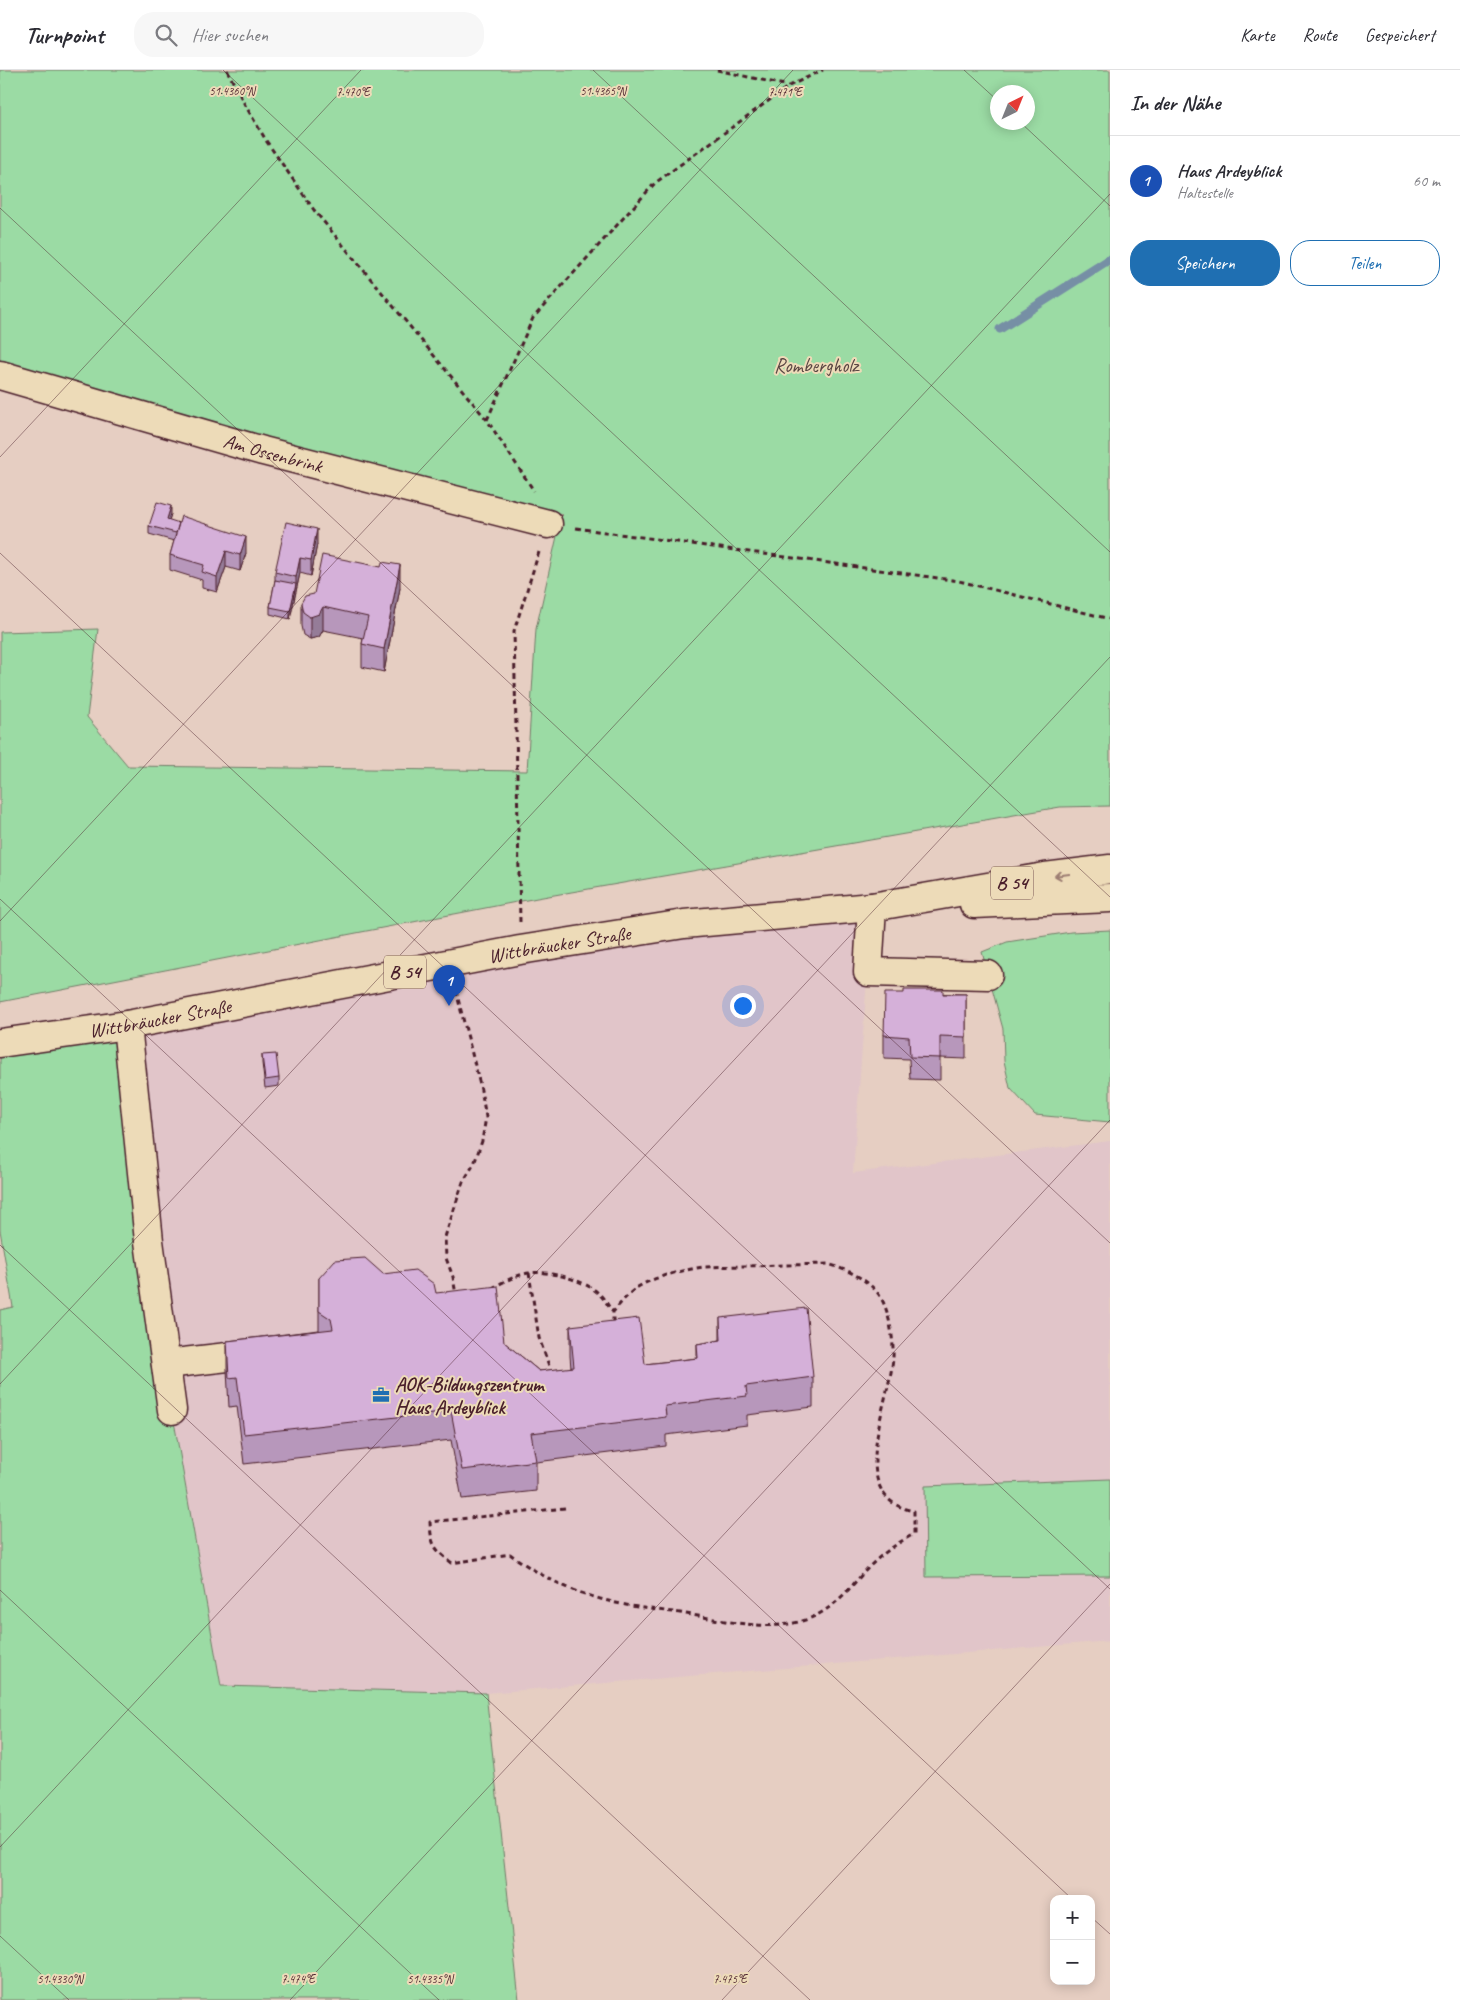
<!DOCTYPE html>
<html lang="de">
<head>
<meta charset="utf-8">
<style>
  :root { --surface:#fff; --page:#f7f7f7; --text:#2b2b33; --muted:#7c7c81; --line:#e1e1e2; --accent:#1f6fb2 }
  body { margin:0; font-family:Caveat,sans-serif; background:var(--page); color:var(--text) }
  .controls { position:absolute; right:15px; bottom:15px; display:grid; overflow:hidden; border-radius:10px; box-shadow:0 2px 12px #0003 }
  .controls button { width:45px; height:45px; display:grid; place-items:center; padding:0; border:0; border-bottom:1px solid var(--line); background:var(--surface); color:var(--text); font:25px sans-serif }
  .compass { position:absolute; left:990px; top:15px; width:45px; height:45px; border-radius:50%; background:var(--surface); box-shadow:0 2px 12px #0003; rotate:43deg }
  .you { position:absolute; left:742px; top:935px; width:18px; height:18px; margin:-12px; border:4px solid #fff; border-radius:50%; background:#1a73e8; box-shadow:0 0 0 8px #1a73e833 }
  .badge { display:grid; place-items:center; width:32px; height:32px; border-radius:50%; background:var(--accent); color:#fff; font-size:16px; font-weight:700 }
  .pin { position:absolute; translate:-50% -41px; filter:drop-shadow(0 1px 2px #0008) }
  .pin::after { content:''; position:absolute; top:26px; width:18px; height:15px; background:inherit; clip-path:polygon(0 0,100% 0,50% 100%) }
  .list { margin:0; padding:0; list-style:none }
  h2 { display:flex; justify-content:space-between; align-items:center; height:65px; margin:0; padding:0 20px; font-size:21px }
  h2 small { font-size:16px; font-weight:400; color:var(--muted) }
  .list li { display:grid; grid-template-columns:32px 1fr auto; gap:15px; align-items:center; box-sizing:border-box; height:90px; padding:0 20px; border-top:1px solid var(--line) }
  .list b { display:block; font-size:19px; white-space:nowrap }
  .list p { margin:0; font-size:16px; white-space:nowrap; color:var(--muted) }
  .list em { font-size:16px; font-style:normal; color:var(--muted) }
  .actions { display:flex; gap:10px; padding:15px 20px }
  .actions a { flex:1; padding:11px 0; border:1px solid var(--accent); border-radius:20px; text-align:center; font-size:18px; color:var(--accent) }
  .actions .main { background:var(--accent); color:#fff }
  .icon { flex:none; width:28px; height:28px; fill:none; stroke:currentColor; stroke-width:2; stroke-linecap:round; stroke-linejoin:round }
  .map { position:relative; flex:none; width:1110px; height:1930px; overflow:hidden }
  header { display:flex; align-items:center; gap:30px; box-sizing:border-box; height:70px; padding:0 25px; background:var(--surface); border-bottom:1px solid var(--line) }
  header strong { font-size:24px }
  nav { display:flex; gap:28px; margin-inline-start:auto; font-size:18px }
  .search { width:350px; height:45px; background:var(--page); display:flex; align-items:center; gap:12px; box-sizing:border-box; padding:0 18px; border-radius:20px; color:var(--muted); font-size:19px }
  main { display:flex }
  aside { flex:1; background:var(--surface) }
  .map>svg:first-child { display:block }
</style>
</head>
<body>
<header>
<strong>Turnpoint</strong>
<div class="search"><svg class="icon" aria-label="search" viewBox="0 0 24 24"><circle cx="10" cy="10" r="6"/><path d="M15 15l6 6"/></svg>Hier suchen</div>
<nav><a>Karte</a><a>Route</a><a>Gespeichert</a></nav>
</header>
<main>
<div class="map">
<svg width="1110" height="1930" viewBox="0 0 1110 1930">
  <rect width="100%" height="100%" fill="#e6cec2"/>
  <filter id="ink" filterUnits="userSpaceOnUse"><feTurbulence type="fractalNoise" baseFrequency=".02" numOctaves="2"/><feDisplacementMap in="SourceGraphic" scale="10" xChannelSelector="R" yChannelSelector="G"/><feConvolveMatrix kernelMatrix="1 2 1 2 8 2 1 2 1" color-interpolation-filters="sRGB"/></filter>
  <g filter="url(#ink)">
    <path fill="#e1c5c9" d="M872 837 853 1103 1110 1071V1571L486 1623 221 1616 172 1340 127 955Z"/>
    <path fill="#9bdba4" stroke="#727d68" fill-rule="evenodd" d="M0 0H1110V736L1060 737 537 828 0 932V562L98 559 87 647 128 696 527 701 536 559 562 444 257 368 0 290ZM998 22H1028V52H998Z
      M1110 860V1052L1035 1045 1010 1018 1004 991 1003 959 982 882 1007 872 1071 862Z
      M127 955 172 1340 221 1616 486 1623 519 1930H0V1240L13 1237 0 1160V973Z
      M1110 1409V1506L926 1507 925 1416Z"/>
    <g fill="none" stroke-linecap="round" stroke-linejoin="round">
      <path stroke="#768fa5" stroke-width="9" d="M1000 259 1110 189"/>
      <g stroke="#4a1f2b" stroke-width="31">
        <g id="minor">
          <path id="s1" d="M0 305 263 381 548 454"/>
          <path d="M872 837 868 902 988 905"/>
          <path d="M127 955 149 1171 172 1340"/>
          <path d="M166 1294 263 1283"/>
        </g>
      </g>
      <g stroke="#4a1f2b" stroke-width="31">
        <g id="major">
          <path d="M974 834 1110 828"/>
          <path id="s2" d="M0 973 127 955 520 880 684 854 872 837 1045 807 1110 799"/>
        </g>
      </g>
      <path stroke="#4a1f2b" stroke-width="3" stroke-dasharray="5 4" stroke-linecap="butt" d="M227 0 245 35 267 72 314 140 487 350 534 421
        M717 0 789 16
        M487 350 533 248 655 113 789 16 823 0
        M576 458 959 511 1110 549
        M520 852 514 561 539 482
        M456 921 480 1015 486 1047 482 1071 474 1094 463 1112 445 1167 446 1188 453 1207 456 1225
        M529 1203 539 1268 552 1304
        M492 1218C503 1212 516 1205 529 1203 547 1200 585 1210 598 1223 604 1228 608 1236 613 1242
        M565 1438 430 1452C431 1475 434 1479 452 1493L510 1484C536 1503 563 1518 594 1527 622 1536 651 1539 680 1543 721 1549 768 1564 808 1549 835 1539 850 1517 868 1498 882 1484 897 1473 914 1464V1441C843 1428 890 1332 893 1288 894 1270 889 1236 877 1222 864 1207 847 1200 828 1194L703 1197C684 1200 651 1207 635 1219 627 1225 620 1234 613 1242V1253"/>
      <use href="#minor" stroke="#eddbb8" stroke-width="28"/>
      <use href="#major" stroke="#eddbb8" stroke-width="28"/>
    </g>
    <path fill="#b797bb" stroke="#4a1f2b" d="M171 444 169 450 246 483 240 501 226 497 217 522 202 518V510L170 500V485L174 471 149 464V456Z
      M317 474 311 506 300 503 290 549 270 544V537L275 510V502Z
      M400 518 384 602 362 597V574L363 568 323 560 319 567 310 569 303 565 301 556V533Z
      M904 923 966 924V989L940 988V1010L910 1009 909 989 884 988V965Z
      M262 985 279 1008V1016L265 1018 262 993Z
      M383 1204 436 1223 504 1272 539 1301 571 1298 570 1286V1256L645 1294 697 1288V1274L720 1270V1248L813 1307V1337L747 1345V1355L666 1365V1376L536 1392V1421L462 1429 451 1370 244 1394 237 1336 229 1337 227 1300V1271L319 1260V1208Z"/>
    <path fill="#957b98" stroke="#4a1f2b" d="M171 436V444L167 457V449Z
      M317 459V474L311 506V490Z
      M246 467V483L240 501V485Z
      M226 481V497L217 522V507Z
      M300 488V503L290 549V541L296 514V507Z
      M400 495V518L384 602V579Z
      M323 537V560L319 567 310 569V547Z"/>
    <path fill="#d5b0d9" stroke="#4a1f2b" d="M157 432 171 436 167 449 179 453 176 463 149 456Z
      M181 446 246 467 240 485 226 481 217 507 202 502 204 495 170 485Z
      M286 452 317 459 311 490 300 488 296 507 275 502Z
      M322 485 381 497 382 492 400 495 384 579 362 574 368 547 323 537 319 544 310 547 303 542 301 533 305 526 314 524Z
      M275 510 296 514 290 541 270 537Z
      M904 920H943V924H966V967L940 966V988L910 987 909 967 884 965 885 923H904Z
      M276 984 279 1008 265 1010 262 985Z
      M365 1188 383 1204 415 1200 434 1214 436 1223 498 1216 504 1272 539 1301 574 1297 570 1256 639 1248 645 1294 698 1288 697 1274 721 1270 720 1248 806 1238 813 1307 746 1316 747 1326 665 1336 666 1347 531 1363 536 1391 462 1400 451 1341 244 1364 237 1307 229 1308 227 1271 333 1259 331 1249 319 1241V1208L335 1190Z"/>
    <defs><path id="oneway-shaft" d="M-6 0H5M1.5-3L5.5 0L1.5 3" fill="none" stroke-width="1.6" stroke-linecap="round" stroke-linejoin="round" transform="scale(1.25)"/></defs>
    <use stroke="#9c7d72" href="#oneway-shaft" transform="translate(1062 805) rotate(173)"/>
  </g>
  <path fill="none" stroke="#4a1f2b" stroke-width="1" stroke-opacity="0.45" d="M223 0 1110 827M593 0 1110 482M964 0 998 31M1020 52 1110 136M0 138 1110 1173M0 387 361 0M0 483 1110 1519M0 829 1072 1829M0 851 793 0M0 1175 810 1930M0 1314 1110 124M0 1520 439 1930M0 1777 1110 587M1091 1847 1110 1864M0 1866 69 1930M290 1930 1110 1050M722 1930 1110 1514"/>
  <defs>
    <g id="office-bare" transform="scale(1.35)"><path d="M-6-3h4V-5.5h4V-3h4V5H-6ZM-1-4.5V-3h2v-1.5ZM-6 0V1H6V0Z" fill="#1f6fb2" stroke="#eddbb8" stroke-width="2.5" paint-order="stroke"/></g>
  </defs>
  <g fill-rule="evenodd">
    <use href="#office-bare" x="381" y="1325"/>
  </g>
  <g text-anchor="middle" dominant-baseline="central" stroke-width="4" stroke-linejoin="round" paint-order="stroke">
    <g fill="#eddbb8" stroke="#7b5755" stroke-width="1">
      <rect x="991" y="796.5" width="42" height="33" rx="4"/>
      <rect x="384" y="885.5" width="42" height="33" rx="4"/>
    </g>
    <g font-size="19" font-weight="bold" fill="#4a1f2b">
      <text x="1012" y="813">B 54</text>
      <text x="405" y="902">B 54</text>
    </g>
    <g font-size="20" fill="#5a4543" stroke="#eddbb8">
      <text x="816" y="295">Rombergholz</text>
    </g>
    <g font-size="20" fill="#4a1f2b" stroke="#eddbb8">
      <text stroke="none"><textPath href="#s1" startOffset="284">Am Ossenbrink</textPath></text>
      <text stroke="none"><textPath href="#s2" startOffset="568">Wittbräucker Straße</textPath></text>
      <text stroke="none"><textPath href="#s2" startOffset="162">Wittbräucker Straße</textPath></text>
    </g>
    <g font-size="20" font-weight="bold" fill="#4a1f2b" stroke="#eddbb8" text-anchor="start">
      <text x="395" y="1314">AOK-Bildungszentrum<tspan x="395" dy="23">Haus Ardeyblick</tspan></text>
    </g>
  </g>
  <g font-size="12" text-anchor="middle" fill="#4a1f2b" stroke="#eddbb8" stroke-width="4" stroke-linejoin="round" paint-order="stroke">
    <text x="232" y="25">51.4360°N</text>
    <text x="603" y="25">51.4365°N</text>
    <text x="353" y="26">7.470°E</text>
    <text x="785" y="26">7.471°E</text>
    <text x="298" y="1913">7.474°E</text>
    <text x="730" y="1913">7.475°E</text>
    <text x="60" y="1913">51.4330°N</text>
    <text x="430" y="1913">51.4335°N</text>
  </g>
</svg>
<div class="controls">
<button>+</button>
<button>−</button>
</div>
<svg class="compass" viewBox="-18 -18 36 36"><path d="M0-13l5 13h-10z" fill="#e53935"/><path d="M0 13l5-13h-10z" fill="#7c7c81"/></svg>
<div class="you"></div>
<div class="pin badge" style="left:449px;top:936px;background:#1a4fb4">1</div>
</div>
<aside>
<h2>In der Nähe<small></small></h2>
<ul class="list">
<li><span class="badge" style="background:#1a4fb4">1</span><div><b>Haus Ardeyblick</b><p>Haltestelle</p></div><em>60 m</em></li>
</ul>
<div class="actions"><a class="main">Speichern</a><a>Teilen</a></div>
</aside>
</main>
</body>
</html>
